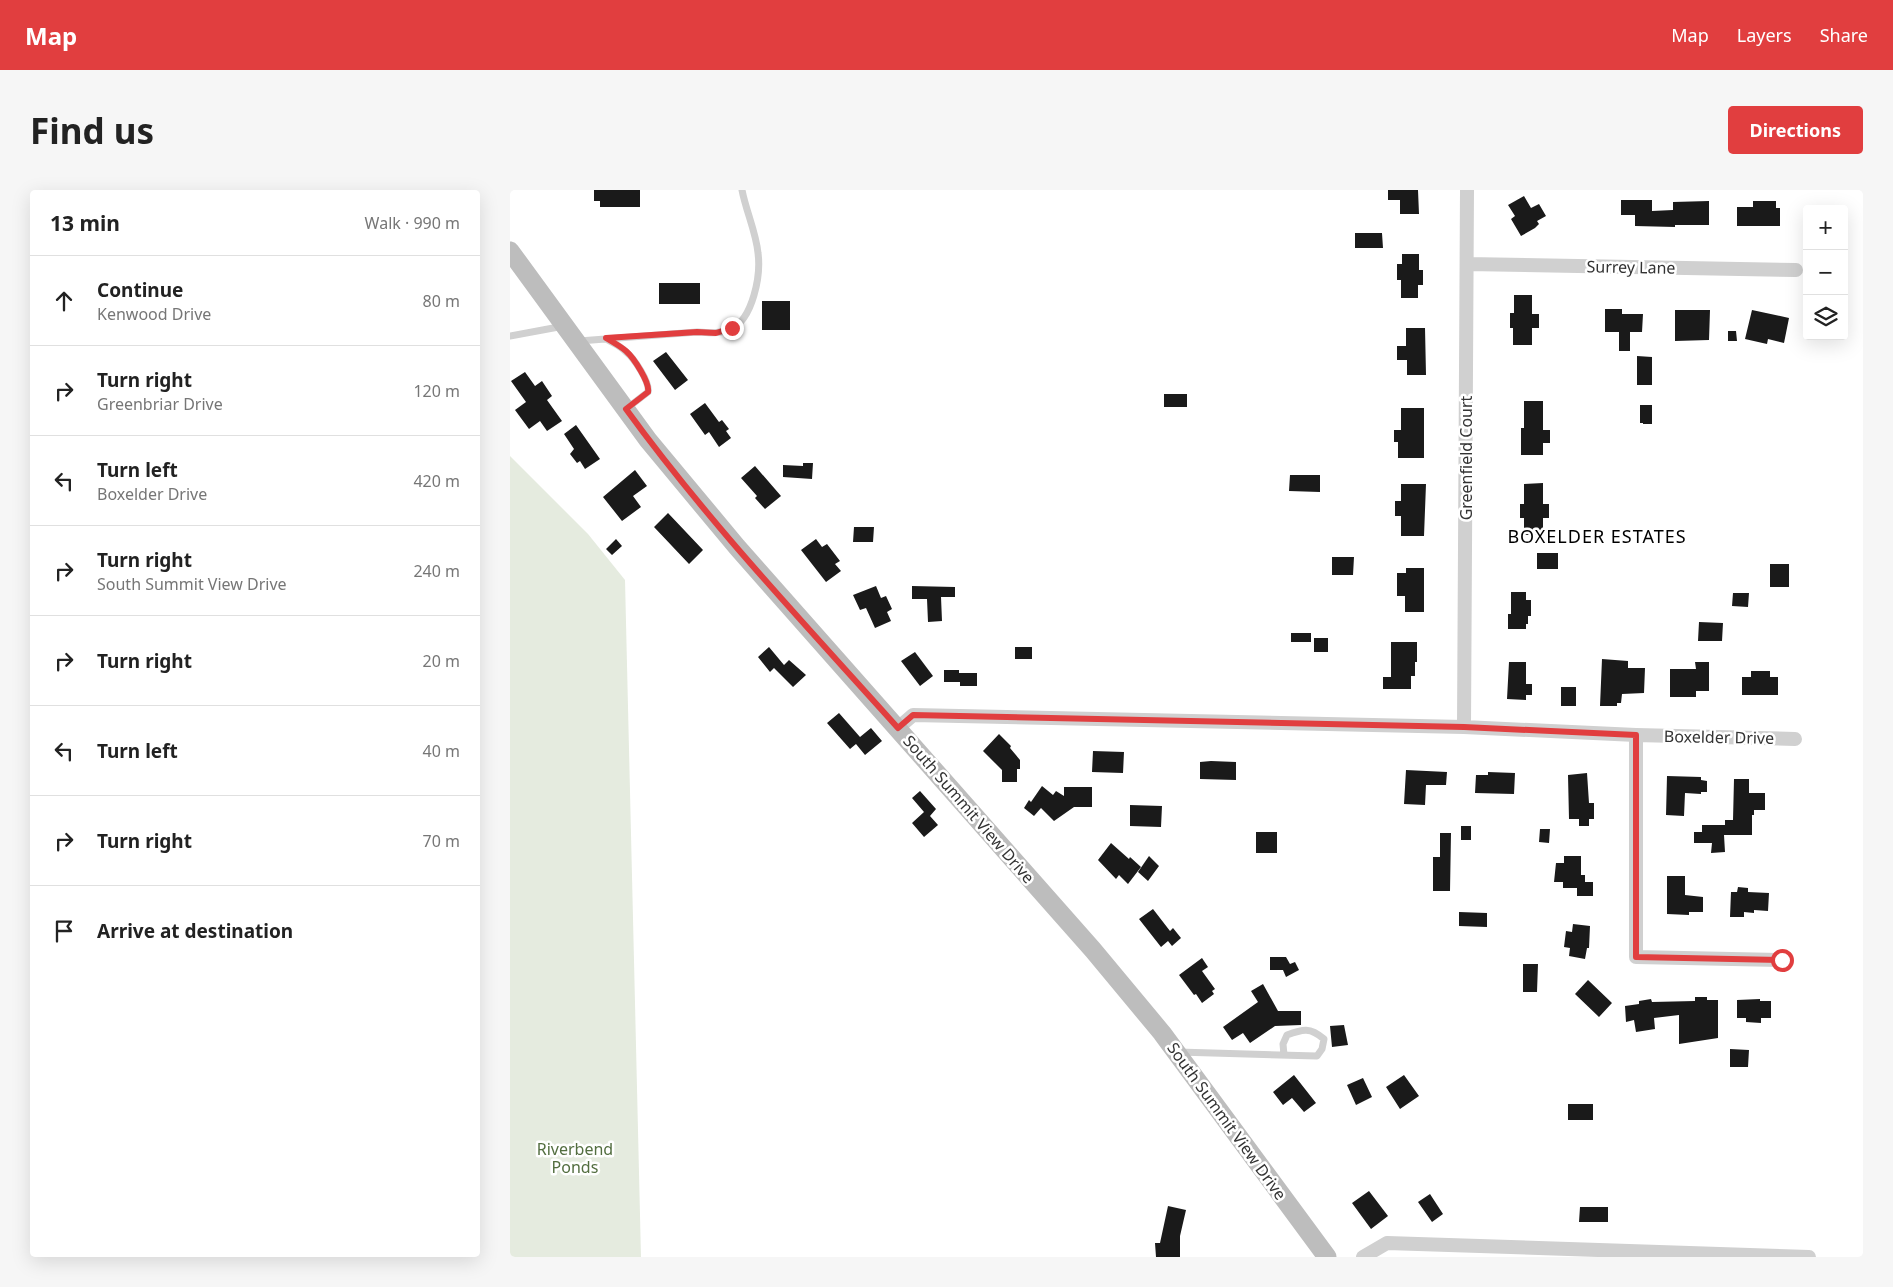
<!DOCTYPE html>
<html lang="en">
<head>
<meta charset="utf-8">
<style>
  :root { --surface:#fff; --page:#f6f6f6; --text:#222; --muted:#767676; --line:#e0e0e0; --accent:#e13e3f }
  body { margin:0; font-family:"Noto Sans",sans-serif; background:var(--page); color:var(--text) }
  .controls { position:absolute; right:15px; top:15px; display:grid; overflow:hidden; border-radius:5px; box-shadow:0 5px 20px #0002 }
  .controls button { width:45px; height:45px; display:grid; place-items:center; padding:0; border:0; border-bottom:1px solid var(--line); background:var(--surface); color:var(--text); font:25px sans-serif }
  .stop { position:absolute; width:15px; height:15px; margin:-11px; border:4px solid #e13e3f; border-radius:50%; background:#fff }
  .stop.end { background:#e13e3f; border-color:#fff; box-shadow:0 1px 5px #0008 }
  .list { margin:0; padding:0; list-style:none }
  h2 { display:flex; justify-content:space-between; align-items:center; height:65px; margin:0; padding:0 20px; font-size:21px }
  h2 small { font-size:16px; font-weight:400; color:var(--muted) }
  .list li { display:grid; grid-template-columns:32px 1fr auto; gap:15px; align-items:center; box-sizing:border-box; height:90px; padding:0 20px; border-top:1px solid var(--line) }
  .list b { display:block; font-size:19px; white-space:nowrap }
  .list p { margin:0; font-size:16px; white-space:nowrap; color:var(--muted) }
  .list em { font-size:16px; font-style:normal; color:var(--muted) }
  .icon { flex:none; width:28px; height:28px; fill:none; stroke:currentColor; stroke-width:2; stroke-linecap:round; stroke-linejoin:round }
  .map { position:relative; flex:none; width:1353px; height:1067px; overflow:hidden; border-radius:5px }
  header { display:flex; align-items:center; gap:30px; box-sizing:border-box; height:70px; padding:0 25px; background:var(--accent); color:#fff }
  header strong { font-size:24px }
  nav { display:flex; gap:28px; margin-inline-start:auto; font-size:18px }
  .intro { display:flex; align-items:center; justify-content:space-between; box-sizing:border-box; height:120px; padding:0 30px }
  h1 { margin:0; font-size:35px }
  .button { padding:12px 22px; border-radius:5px; background:var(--accent); color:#fff; font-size:18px; font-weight:700 }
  main { display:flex; gap:30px; padding:0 30px }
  aside { flex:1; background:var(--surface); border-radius:5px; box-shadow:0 5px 20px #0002 }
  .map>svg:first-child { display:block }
</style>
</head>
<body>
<header>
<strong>Map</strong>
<nav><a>Map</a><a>Layers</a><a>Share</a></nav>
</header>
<div class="intro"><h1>Find us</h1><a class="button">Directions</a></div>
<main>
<aside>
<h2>13 min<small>Walk · 990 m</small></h2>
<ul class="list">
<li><svg class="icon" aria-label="ahead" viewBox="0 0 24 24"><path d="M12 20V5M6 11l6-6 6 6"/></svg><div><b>Continue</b><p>Kenwood Drive</p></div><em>80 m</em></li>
<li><svg class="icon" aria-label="right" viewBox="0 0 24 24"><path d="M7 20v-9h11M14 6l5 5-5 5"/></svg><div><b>Turn right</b><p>Greenbriar Drive</p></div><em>120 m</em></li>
<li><svg class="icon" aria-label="left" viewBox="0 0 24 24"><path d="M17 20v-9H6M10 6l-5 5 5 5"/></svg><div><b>Turn left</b><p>Boxelder Drive</p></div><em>420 m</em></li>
<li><svg class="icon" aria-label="right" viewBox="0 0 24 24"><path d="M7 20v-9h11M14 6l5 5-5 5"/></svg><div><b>Turn right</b><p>South Summit View Drive</p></div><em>240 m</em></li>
<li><svg class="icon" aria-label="right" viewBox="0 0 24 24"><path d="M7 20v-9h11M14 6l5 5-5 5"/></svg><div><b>Turn right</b></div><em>20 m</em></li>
<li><svg class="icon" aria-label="left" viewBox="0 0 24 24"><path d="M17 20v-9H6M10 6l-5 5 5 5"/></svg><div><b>Turn left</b></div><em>40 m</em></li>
<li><svg class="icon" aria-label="right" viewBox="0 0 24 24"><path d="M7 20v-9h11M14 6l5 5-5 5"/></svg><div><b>Turn right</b></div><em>70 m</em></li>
<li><svg class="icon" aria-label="arrive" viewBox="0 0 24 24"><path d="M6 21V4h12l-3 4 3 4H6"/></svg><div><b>Arrive at destination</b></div></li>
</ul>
</aside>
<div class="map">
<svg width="1353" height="1067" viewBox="0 0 1353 1067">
  <rect width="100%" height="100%" fill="#fff"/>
  <path fill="#e5ebdf" d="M0 266 78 344 115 390 131 1067H0Z"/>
  <path fill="#1a1a1a" d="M84 0H130V17H90V11H84Z
    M878 0H908L909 24H890V10H878Z
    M1014 6 1021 18 1029 14 1036 26 1027 31 1029 34 1025 38 1011 46 1001 29 1005 26 998 15Z
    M1111 10H1142V21L1163 20V12L1199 11V35H1165V37L1125 36V25H1111Z
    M1243 11H1266V18H1270V36H1227V17H1243Z
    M845 43H872L873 58H845Z
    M892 64H909V80H913V95H908V108H891V90H887V74H892Z
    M149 93H190V114H149Z
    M1004 105H1022V124H1029V138H1022V155H1003V138H1000V123H1004Z
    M252 111H280V140H252Z
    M1095 119H1112V124H1133L1132 142H1120V161H1109V142H1095Z
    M1165 120H1200L1199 150 1165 151Z
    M1242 120 1279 128 1274 153 1258 149 1257 154 1235 149Z
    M896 138H915L916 185H897V170H887V156H896Z
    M1218 141H1226L1227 151H1218Z
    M156 162 178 190 165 200 143 171Z
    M1127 166 1142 167V195H1127Z
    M15 182 25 196 32 191 42 206 37 210 52 231 37 241 30 231 19 239 5 220 16 212 1 191Z
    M654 204H677V217H654Z
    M1014 211H1033V240H1040V253H1033V265H1011V238H1014Z
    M195 213 209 232 212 230 219 239 216 241 221 248 209 257 199 242 195 245 180 224Z
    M1130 215H1142V234H1133V233H1130Z
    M891 218H914V268H888V252H884V240H891Z
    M66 235 90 269 75 279 70 271 67 273 60 264 64 259 54 244Z
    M293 273H303L302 289 273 287V275L293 276Z
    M245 276 271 306 255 319 245 308 247 306 231 288Z
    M125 280 137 296 123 306 131 317 112 331 93 307Z
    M780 285H810V302L779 301Z
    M1033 293V314H1039V328H1033V345H1014V328H1010V314H1014V294Z
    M891 294H916L914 346H891V326H885V311H891Z
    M158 323 193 360 179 374 144 337Z
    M344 337H364L363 352H343Z
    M106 349 112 356 102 365 96 359Z
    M306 349 312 357 317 354 330 371 325 374 331 381 316 392 291 360Z
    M1027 363H1048V379H1027Z
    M822 367H844L843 385H822Z
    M1260 374H1279V397H1260Z
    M896 378H914V422H895V406H887V383H896Z
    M366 396 371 408 376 406 382 419 377 422 381 431 365 438 356 418 350 420 343 405Z
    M402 396 445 397V407H431L432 431 418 432 417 409H402Z
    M1001 402H1016V410H1021V426H1018V434H1016V439H998V424H1001Z
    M1223 403H1239L1238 417 1222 416Z
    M1189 432 1213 433 1212 451H1188Z
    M781 443H801V452H781Z
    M804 448H818V462H804Z
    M881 452H907V472H905V486H901V499H873V487H881Z
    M259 457 274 475 279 470 296 485 283 497 264 478 260 482 248 467Z
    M505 457H522V469H505Z
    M405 462 423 486 410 496 391 471Z
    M1092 469 1118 471V478H1135L1134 503 1112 504 1111 513H1107V516H1090Z
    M999 472H1016V494H1022V505H1016V510L997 509Z
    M1185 472H1199V501H1186V507H1160V479H1186Z
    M434 480H449V483H467V496H450V492H434Z
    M1241 481H1260V487H1268V505H1232V487H1241Z
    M1051 497H1066V516H1051Z
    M329 523 350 547 361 538 372 551 355 565 346 554 340 559 317 533Z
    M489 544 501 556 500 558 510 570V579H507V592H492V580L473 561Z
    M583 561 614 562 613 583 582 582Z
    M701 571 726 572V590L690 589V572Z
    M896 580 937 582 936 595H916L915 615 894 614Z
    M978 582 1005 583 1004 604 965 603 966 585H978Z
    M1077 583 1079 613H1084V629H1079V636H1069V629H1059L1058 585Z
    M1157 586 1191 587V590L1197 591V602H1191V604L1175 603 1174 626 1156 625Z
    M1224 589H1239V603H1255V620H1244V625H1242V645H1214L1215 662 1201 663 1202 653H1184V642H1192V635H1215V630H1223Z
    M532 596 543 605 546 601 554 606V597H582V617H564L544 631 531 618 524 626 514 618 519 610 521 612Z
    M410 601 426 619 420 626 428 635 414 647 402 633 414 622 402 608Z
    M620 615 652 616 651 637 620 636Z
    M951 636H961V650H951Z
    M1030 639H1040L1039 653 1029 652Z
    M746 642H767V663H746Z
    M930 643H941L940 701H923V667H930Z
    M601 653 619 669 620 667 631 677 618 694 609 685 606 689 588 670Z
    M639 666 649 676 638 691 628 682Z
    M1054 666H1071V685H1075V692H1083V706H1067V698H1053V692H1044L1046 673H1054Z
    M1157 686H1175V705L1193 707V722H1179V725L1157 724Z
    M1228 697 1238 698V702L1259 703 1258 721 1244 720V723L1234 722V727H1220L1221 702H1227Z
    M643 719 660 741 663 738 671 748 662 756 658 751 651 757 629 729Z
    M949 722 977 723V737L949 736Z
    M1063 734 1080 736 1079 758H1077L1075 769 1059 766 1060 758 1054 757 1056 741 1062 742Z
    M760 767H776L780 774 785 772 789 780 776 787 773 780H760Z
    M692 768 698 777 692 781 705 799 702 801 704 804 692 813 686 804 684 805 669 785Z
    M1013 774H1028L1027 802H1013Z
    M1078 790 1102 813 1089 827 1065 804Z
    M753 794 768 821H791V835L765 836 740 853 733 843 722 850 713 837 748 812 741 801Z
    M1185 807H1197V810H1208V848L1169 854V825L1144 828 1145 839 1126 842 1124 830 1116 832 1115 816 1129 814V811L1141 809 1142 812 1185 811Z
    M1250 809V811H1261V828H1251V833L1236 832V828H1227V810Z
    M834 835 838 855 822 857 820 836Z
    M1220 859 1239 860 1238 877H1220Z
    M784 885 806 913 794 922 782 908 773 915 763 902Z
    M894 885 909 906 890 919 876 897Z
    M853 888 862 907 846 915 837 895Z
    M1058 914H1083V930H1058Z
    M859 1001 878 1026 861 1039 842 1013Z
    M920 1004 933 1024 922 1032 908 1012Z
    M658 1016 676 1020 670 1046V1067H646L645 1053H650Z
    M1070 1017H1098V1032H1069Z"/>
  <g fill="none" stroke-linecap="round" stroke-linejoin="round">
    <path stroke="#d0d0d0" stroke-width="7" d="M0 146 54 136
      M96 149C103 153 111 156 116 162 124 168 140 192 138 202L116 219
      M69 151 187 142C199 143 210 144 221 139 243 129 251 85 248 63 246 42 236 21 232 0
      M668 862 807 866 812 859 814 849C800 837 793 839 777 845L773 854 774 865"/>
    <path stroke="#d0d0d0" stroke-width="14" d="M957 74 1286 80
      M954 537 957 0
      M388 538 403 525 954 537 1126 545 1285 549
      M1126 545V767L1272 770
      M853 1067 877 1053 1299 1067"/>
    <path stroke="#bdbdbd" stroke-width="19" d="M0 61 138 250 227 357 583 760 652 843 817 1067"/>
  </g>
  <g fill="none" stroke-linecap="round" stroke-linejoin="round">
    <path stroke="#e13e3f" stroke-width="6" d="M222 138 206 143 187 142 96 148C103 152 110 156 116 161 124 168 140 193 138 202L116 219C198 332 295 434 388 538L403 525 954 537 1126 545V767L1272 770"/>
  </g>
  <g text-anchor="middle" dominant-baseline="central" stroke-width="5" stroke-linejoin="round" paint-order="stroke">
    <g font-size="16" fill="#333" stroke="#fff">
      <text transform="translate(1121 77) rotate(1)">Surrey Lane</text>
      <text transform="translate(956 268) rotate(-90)">Greenfield Court</text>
      <text transform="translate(1209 547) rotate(1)">Boxelder Drive</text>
      <text transform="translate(459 619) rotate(49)">South Summit View Drive</text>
      <text transform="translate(717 931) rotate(54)">South Summit View Drive</text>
    </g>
    <g font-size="16" fill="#536e40" stroke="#fff">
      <text x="65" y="959">Riverbend<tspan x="65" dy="18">Ponds</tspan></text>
    </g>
    <g font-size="18" letter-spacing="1" fill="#000" stroke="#fff">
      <text x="1087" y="346">BOXELDER ESTATES</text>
    </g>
  </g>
</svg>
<div class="controls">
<button>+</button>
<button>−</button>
<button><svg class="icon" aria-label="layers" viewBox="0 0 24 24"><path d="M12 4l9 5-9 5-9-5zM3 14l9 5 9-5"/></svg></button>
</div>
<div class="stop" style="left:1272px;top:770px"></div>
<div class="stop end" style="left:222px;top:138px"></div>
</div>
</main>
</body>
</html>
